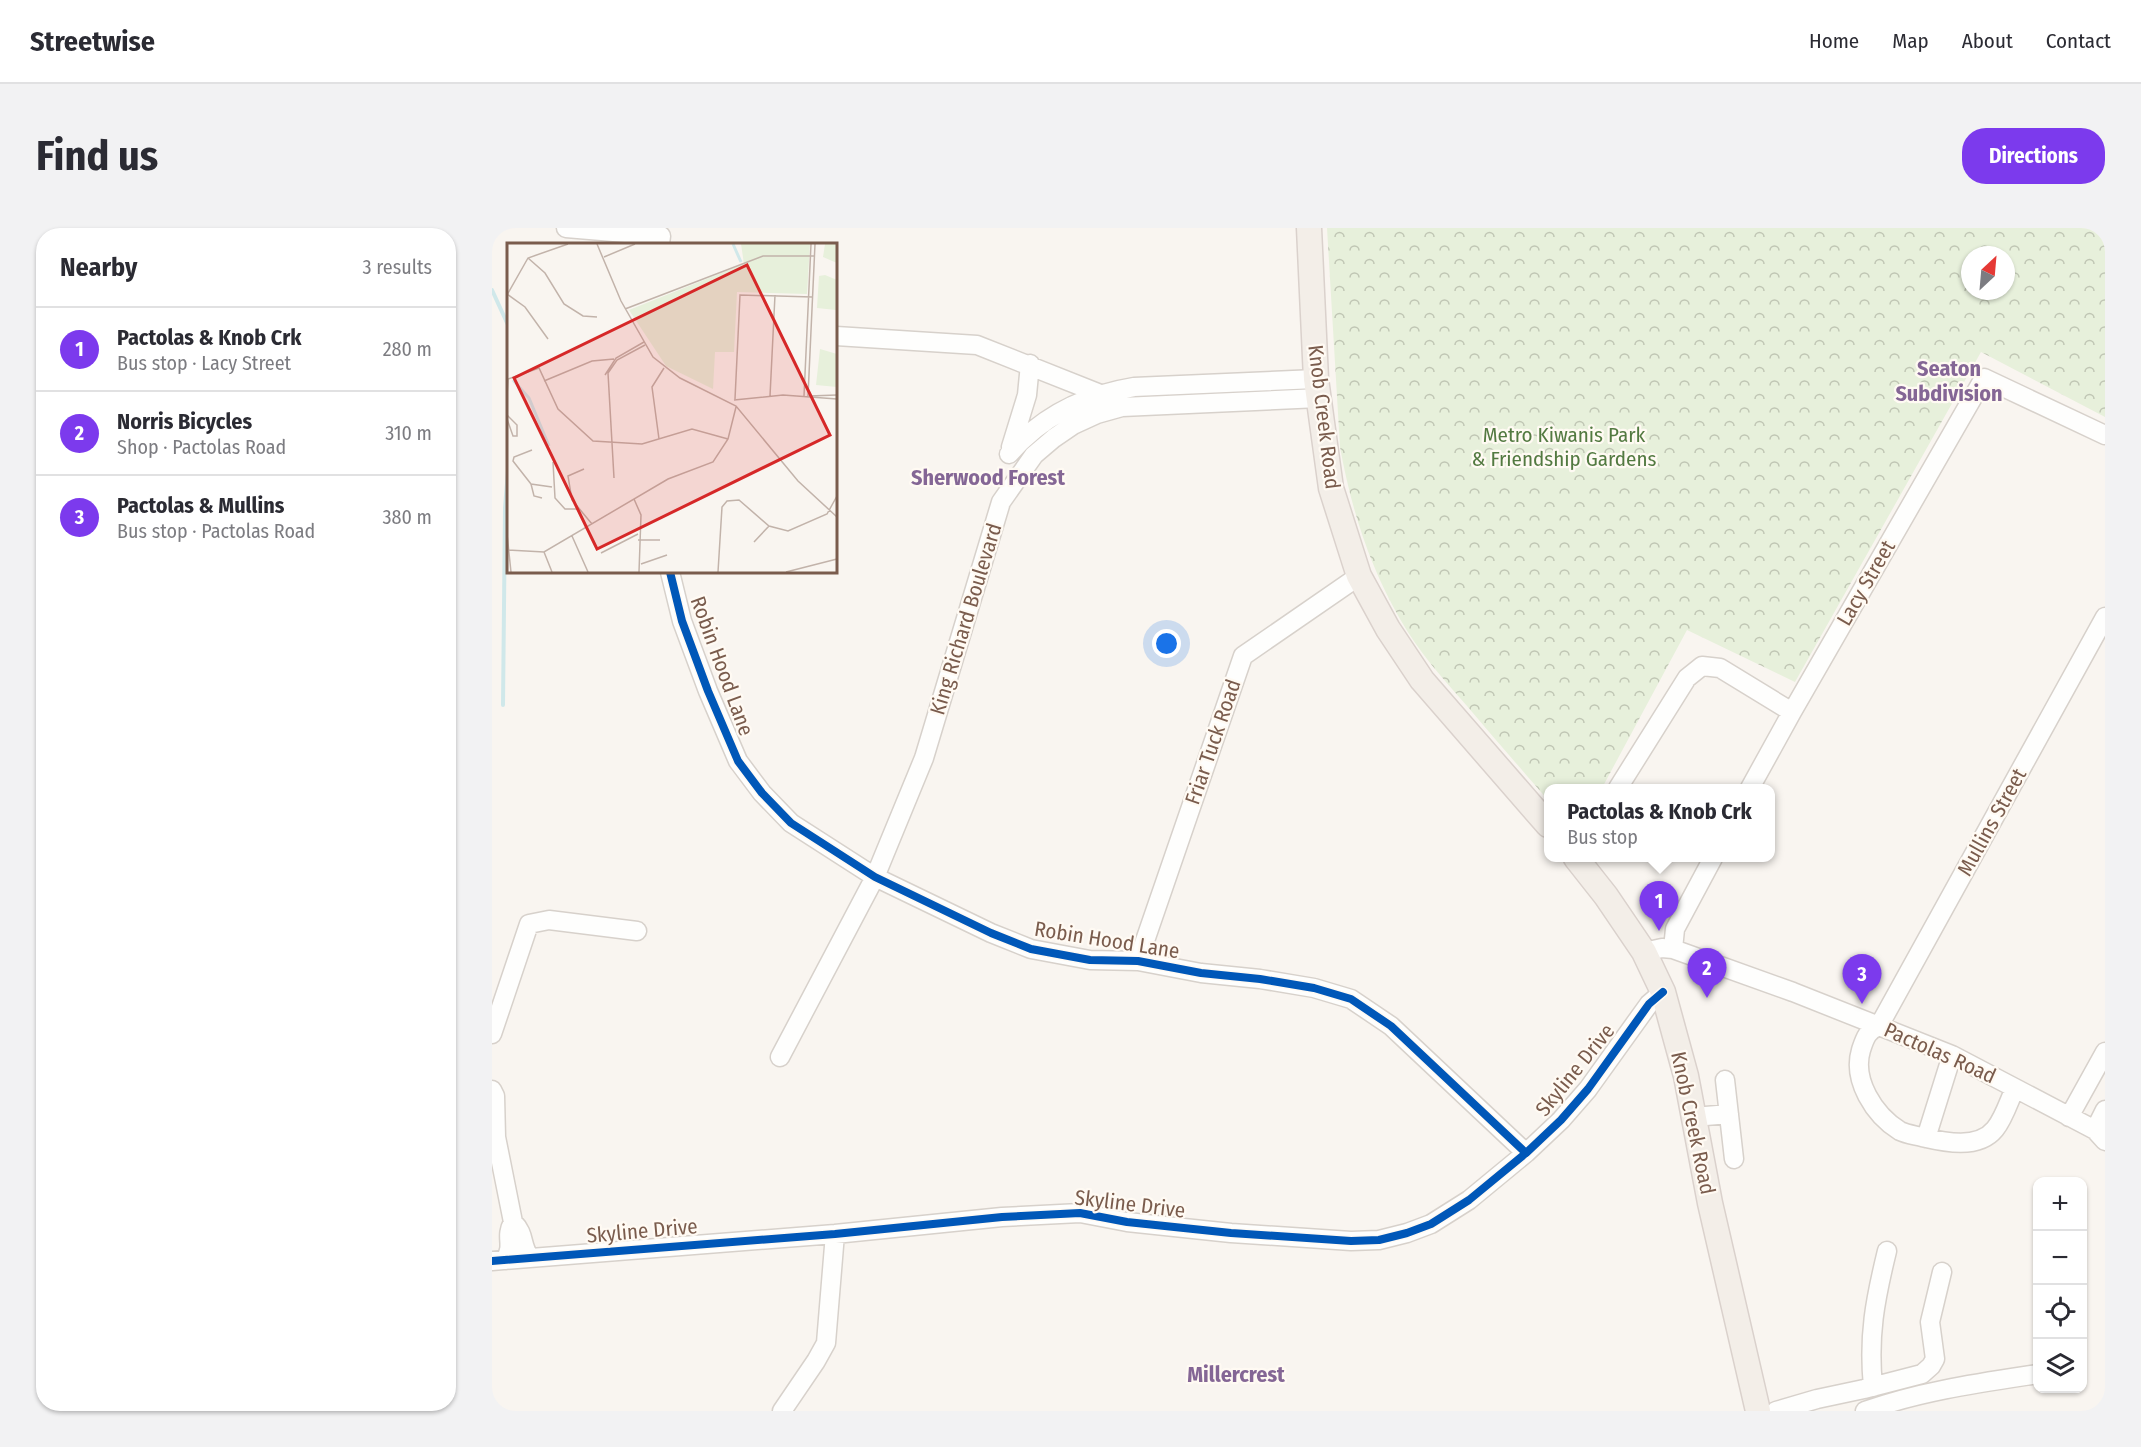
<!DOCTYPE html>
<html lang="en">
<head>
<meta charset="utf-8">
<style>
  :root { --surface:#fff; --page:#f2f2f3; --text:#2b2b33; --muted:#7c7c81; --line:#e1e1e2; --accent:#7c3aed }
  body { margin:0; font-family:"Fira Sans Condensed",sans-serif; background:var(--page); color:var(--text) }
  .controls { position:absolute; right:18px; bottom:18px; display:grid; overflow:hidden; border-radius:12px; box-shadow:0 2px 4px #0004 }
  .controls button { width:54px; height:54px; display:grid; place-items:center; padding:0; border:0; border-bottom:2px solid var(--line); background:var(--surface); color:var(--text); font:30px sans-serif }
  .compass { position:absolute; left:1469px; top:18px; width:54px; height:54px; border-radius:50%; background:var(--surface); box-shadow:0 2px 4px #0004; rotate:26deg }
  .you { position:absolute; left:675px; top:416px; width:21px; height:21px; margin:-15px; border:4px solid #fff; border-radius:50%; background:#1a73e8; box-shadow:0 0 0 9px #1a73e833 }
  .badge { display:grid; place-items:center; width:39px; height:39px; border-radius:50%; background:var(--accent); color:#fff; font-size:20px; font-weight:700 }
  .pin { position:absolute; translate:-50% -50px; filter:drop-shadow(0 2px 3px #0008) }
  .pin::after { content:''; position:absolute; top:32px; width:21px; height:18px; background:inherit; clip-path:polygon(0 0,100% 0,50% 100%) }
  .popup { position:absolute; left:1052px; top:556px; width:231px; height:78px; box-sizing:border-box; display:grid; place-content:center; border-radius:12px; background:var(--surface); filter:drop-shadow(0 2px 4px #0005); font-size:20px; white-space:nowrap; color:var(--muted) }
  .popup b { font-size:22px; color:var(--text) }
  .popup::after { content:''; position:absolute; left:50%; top:100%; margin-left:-12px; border:12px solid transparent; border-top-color:var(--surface) }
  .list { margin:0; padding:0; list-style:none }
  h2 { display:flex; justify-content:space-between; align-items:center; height:78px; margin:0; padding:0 24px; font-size:26px }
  h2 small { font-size:20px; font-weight:400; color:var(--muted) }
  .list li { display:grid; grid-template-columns:39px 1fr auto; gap:18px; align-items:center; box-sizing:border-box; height:84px; padding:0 24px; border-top:2px solid var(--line) }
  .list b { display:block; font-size:22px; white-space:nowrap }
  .list p { margin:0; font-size:20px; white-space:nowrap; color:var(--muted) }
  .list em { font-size:20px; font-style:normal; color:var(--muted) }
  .icon { flex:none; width:33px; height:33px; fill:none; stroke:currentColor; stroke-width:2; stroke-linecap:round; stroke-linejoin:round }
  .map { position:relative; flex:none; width:1613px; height:1183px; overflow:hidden; border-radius:24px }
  header { display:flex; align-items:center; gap:36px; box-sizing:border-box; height:84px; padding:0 30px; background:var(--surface); border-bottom:2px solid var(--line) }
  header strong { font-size:28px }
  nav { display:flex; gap:33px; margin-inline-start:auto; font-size:21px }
  .intro { display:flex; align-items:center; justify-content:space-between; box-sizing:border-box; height:144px; padding:0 36px }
  h1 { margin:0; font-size:42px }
  .button { padding:15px 27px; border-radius:24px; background:var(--accent); color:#fff; font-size:21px; font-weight:700 }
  main { display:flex; gap:36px; padding:0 36px }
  aside { flex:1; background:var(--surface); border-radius:24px; box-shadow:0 2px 4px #0004 }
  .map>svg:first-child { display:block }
</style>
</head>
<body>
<header>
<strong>Streetwise</strong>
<nav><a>Home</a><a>Map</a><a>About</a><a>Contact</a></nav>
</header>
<div class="intro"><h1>Find us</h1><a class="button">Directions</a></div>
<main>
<aside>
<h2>Nearby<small>3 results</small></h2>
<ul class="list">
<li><span class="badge">1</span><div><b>Pactolas &amp; Knob Crk</b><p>Bus stop · Lacy Street</p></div><em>280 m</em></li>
<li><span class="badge">2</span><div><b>Norris Bicycles</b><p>Shop · Pactolas Road</p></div><em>310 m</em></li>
<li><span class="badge">3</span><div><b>Pactolas &amp; Mullins</b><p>Bus stop · Pactolas Road</p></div><em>380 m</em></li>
</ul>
</aside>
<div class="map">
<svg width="1613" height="1183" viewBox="0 0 1613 1183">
  <defs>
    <pattern id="park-crowns" width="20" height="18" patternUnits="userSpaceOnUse" patternTransform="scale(1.5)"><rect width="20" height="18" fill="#e7f0db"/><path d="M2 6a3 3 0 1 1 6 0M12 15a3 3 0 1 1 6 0" fill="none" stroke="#c0c6b4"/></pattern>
  </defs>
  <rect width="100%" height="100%" fill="#f9f5f0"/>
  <path fill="url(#park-crowns)" fill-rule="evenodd" d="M835 0H1613V189L1489 124 1303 454 1195 402 1110 560H1056V572C1029 541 1002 510 975 478 951 451 926 423 908 391 877 337 859 280 848 219ZM1478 27H1514V63H1478Z"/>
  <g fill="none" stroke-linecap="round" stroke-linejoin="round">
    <path stroke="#d0e8ea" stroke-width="4" d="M0 62 16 97
      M11 477 13 280 16 243"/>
    <g stroke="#d7d1cb" stroke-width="21">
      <path id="minor" d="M74 0 169 8 168 16
        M344 108 485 117 611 167
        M519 219 535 167 538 136
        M517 226C549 189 593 167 642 159L824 151
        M178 344 190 393 216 463 246 533 270 565 299 595 383 649 499 705 539 721 598 732 646 733 709 745 768 751 822 760 859 771 899 798 1034 925
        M1126 560 1195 450 1210 438 1228 440 1300 484
        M1258 560 1300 484 1492 150 1613 207
        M1181 721 1183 701 1221 630
        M1152 724 1170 720 1181 721 1301 764 1460 827 1603 902 1613 913
        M646 733 751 428 867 348
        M0 806 37 696 57 692 145 703
        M288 829 383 649 432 530 509 274 542 227 562 210 581 197 605 186 630 179 827 170
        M1233 852 1242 931
        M1523 860C1517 873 1512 890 1503 901 1486 922 1452 914 1430 909 1422 907 1414 906 1408 903 1382 887 1360 852 1369 822 1373 810 1375 803 1387 798L1613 389
        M0 862 3 868 4 909 21 994C34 1007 28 1016 38 1030
        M1202 889 1237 886
        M1577 889 1613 824
        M1603 902 1613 882
        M1434 910 1460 827
        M13 1032C23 1015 12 1011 21 994
        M0 1033 343 1006 510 989 588 985 635 994 739 1005 859 1013 887 1012 915 1005 939 996 977 972 1034 925 1069 892 1096 861 1157 776 1171 764
        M1381 1159C1376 1108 1383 1072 1395 1023
        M290 1183 324 1133 334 1115 343 1006
        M1284 1183 1325 1171 1372 1161 1430 1146 1439 1138 1443 1131 1438 1094 1450 1044
        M1373 1183C1429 1163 1487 1155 1546 1146"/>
    </g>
    <g stroke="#dad1cc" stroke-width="27">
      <path id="major" d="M817 0 824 151 839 260 867 348 896 401 930 452 1056 597
        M1084 630 1114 668 1152 724 1171 764 1194 848 1218 975 1266 1183"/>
    </g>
    <use href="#minor" stroke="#fefefd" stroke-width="18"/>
    <use href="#major" stroke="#f3eee8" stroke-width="24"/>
    <g stroke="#fffaf3" stroke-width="11">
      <path id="cycleway" d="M178 344 190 393 216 463 246 533 270 565 299 595 383 649 499 705 539 721 598 732 646 733 709 745 768 751 822 760 859 771 899 798 1034 925
        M0 1033 343 1006 510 989 588 985 635 994 739 1005 859 1013 887 1012 915 1005 939 996 977 972 1034 925 1069 892 1096 861 1157 776 1171 764"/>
    </g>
    <use href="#cycleway" stroke="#0057b8" stroke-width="8"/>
  </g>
  <g text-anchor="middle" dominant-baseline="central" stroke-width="4.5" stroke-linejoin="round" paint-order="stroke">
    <g font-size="21" fill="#7a5c4d" stroke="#fffaf3">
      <text transform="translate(832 189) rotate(83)">Knob Creek Road</text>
      <text transform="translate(1374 355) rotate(-60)">Lacy Street</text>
      <text transform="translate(474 391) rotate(-73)">King Richard Boulevard</text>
      <text transform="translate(230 438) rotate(70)">Robin Hood Lane</text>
      <text transform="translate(721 514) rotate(-71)">Friar Tuck Road</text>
      <text transform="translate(1500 594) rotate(-61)">Mullins Street</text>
      <text transform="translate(615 712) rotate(9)">Robin Hood Lane</text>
      <text transform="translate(1448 825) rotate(24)">Pactolas Road</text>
      <text transform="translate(1083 842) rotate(-51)">Skyline Drive</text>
      <text transform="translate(1201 895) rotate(78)">Knob Creek Road</text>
      <text transform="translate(638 976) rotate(7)">Skyline Drive</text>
      <text transform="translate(150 1003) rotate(-5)">Skyline Drive</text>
    </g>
    <g font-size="21" fill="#537a41" stroke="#fffaf3">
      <text x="1072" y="207">Metro Kiwanis Park<tspan x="1072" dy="24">&amp; Friendship Gardens</tspan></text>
    </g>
    <g font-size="22" font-weight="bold" fill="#846695" stroke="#fffaf3">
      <text x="1457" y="140">Seaton<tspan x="1457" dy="25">Subdivision</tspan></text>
      <text x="496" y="249">Sherwood Forest</text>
      <text x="744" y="1146">Millercrest</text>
    </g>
  </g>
  <g transform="translate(15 15)">
    <rect width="330" height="330" fill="#f9f5f0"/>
    <path d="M318 1H330V20L316 14ZM318 32 330 37 329 67 310 65 312 33ZM313 106 330 111V144L309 142Z" fill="#e7f0db"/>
    <path d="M234 1H303L300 51 230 49 227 109H208L206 146 159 123 122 67 237 21Z" fill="#e7f0db"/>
    <path fill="none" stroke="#d0e8ea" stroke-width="3" d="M226 1 234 19M6 137 22 155 42 203"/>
    <path fill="none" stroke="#c2b3aa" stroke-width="1.5" d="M90 1 114 58 146 114 173 135 229 163 291 238 330 274M97 14 128 1M21 15 38 30 57 61 76 73 90 74M0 51 18 64 41 96M0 52 21 15 61 1M118 66 256 13H308M98 132 109 115 137 99M37 138 85 118 107 116M0 153 1 136 32 125 51 166 86 198 135 201 185 186 221 196M263 153 268 52M297 153 304 1M301 153 308 1M302 153 330 152M228 156 233 52 305 54M227 157 276 152 330 156M0 172 10 182V193H6L0 176M152 196 145 144 157 125M25 207 7 214 6 218 24 241 45 244M46 219 48 255 58 266H72M77 226 61 233 65 257 85 281M107 235 101 130 110 117 138 102M24 241 27 253 35 255M127 256 134 272 132 329M0 291 4 329M65 293 81 329M131 297H153M247 299 262 283M0 307 37 309 161 236 206 219 221 196 229 164M37 309 45 329M94 310 131 291M134 321 160 312M211 329 215 264 220 258 232 257 262 283 281 288 320 271 330 253M279 329 330 316"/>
    <path fill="#d62828" fill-opacity="0.15" stroke="#d62828" stroke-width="3" d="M240 22 323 192 90 306 7 135Z"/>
    <rect width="330" height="330" fill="none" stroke="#7a5c4d" stroke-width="3"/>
  </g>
</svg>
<div class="controls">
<button>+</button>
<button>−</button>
<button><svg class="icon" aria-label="locate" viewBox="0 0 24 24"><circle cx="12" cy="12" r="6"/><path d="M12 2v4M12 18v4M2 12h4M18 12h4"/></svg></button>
<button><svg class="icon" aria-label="layers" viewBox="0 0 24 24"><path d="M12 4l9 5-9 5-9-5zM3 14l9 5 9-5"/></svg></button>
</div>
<svg class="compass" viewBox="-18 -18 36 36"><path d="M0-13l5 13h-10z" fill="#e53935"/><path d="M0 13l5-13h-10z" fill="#7c7c81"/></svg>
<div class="you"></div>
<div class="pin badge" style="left:1167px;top:703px">1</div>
<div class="popup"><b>Pactolas &amp; Knob Crk</b>Bus stop</div>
<div class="pin badge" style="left:1215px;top:770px">2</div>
<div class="pin badge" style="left:1370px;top:776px">3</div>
</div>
</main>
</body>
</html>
